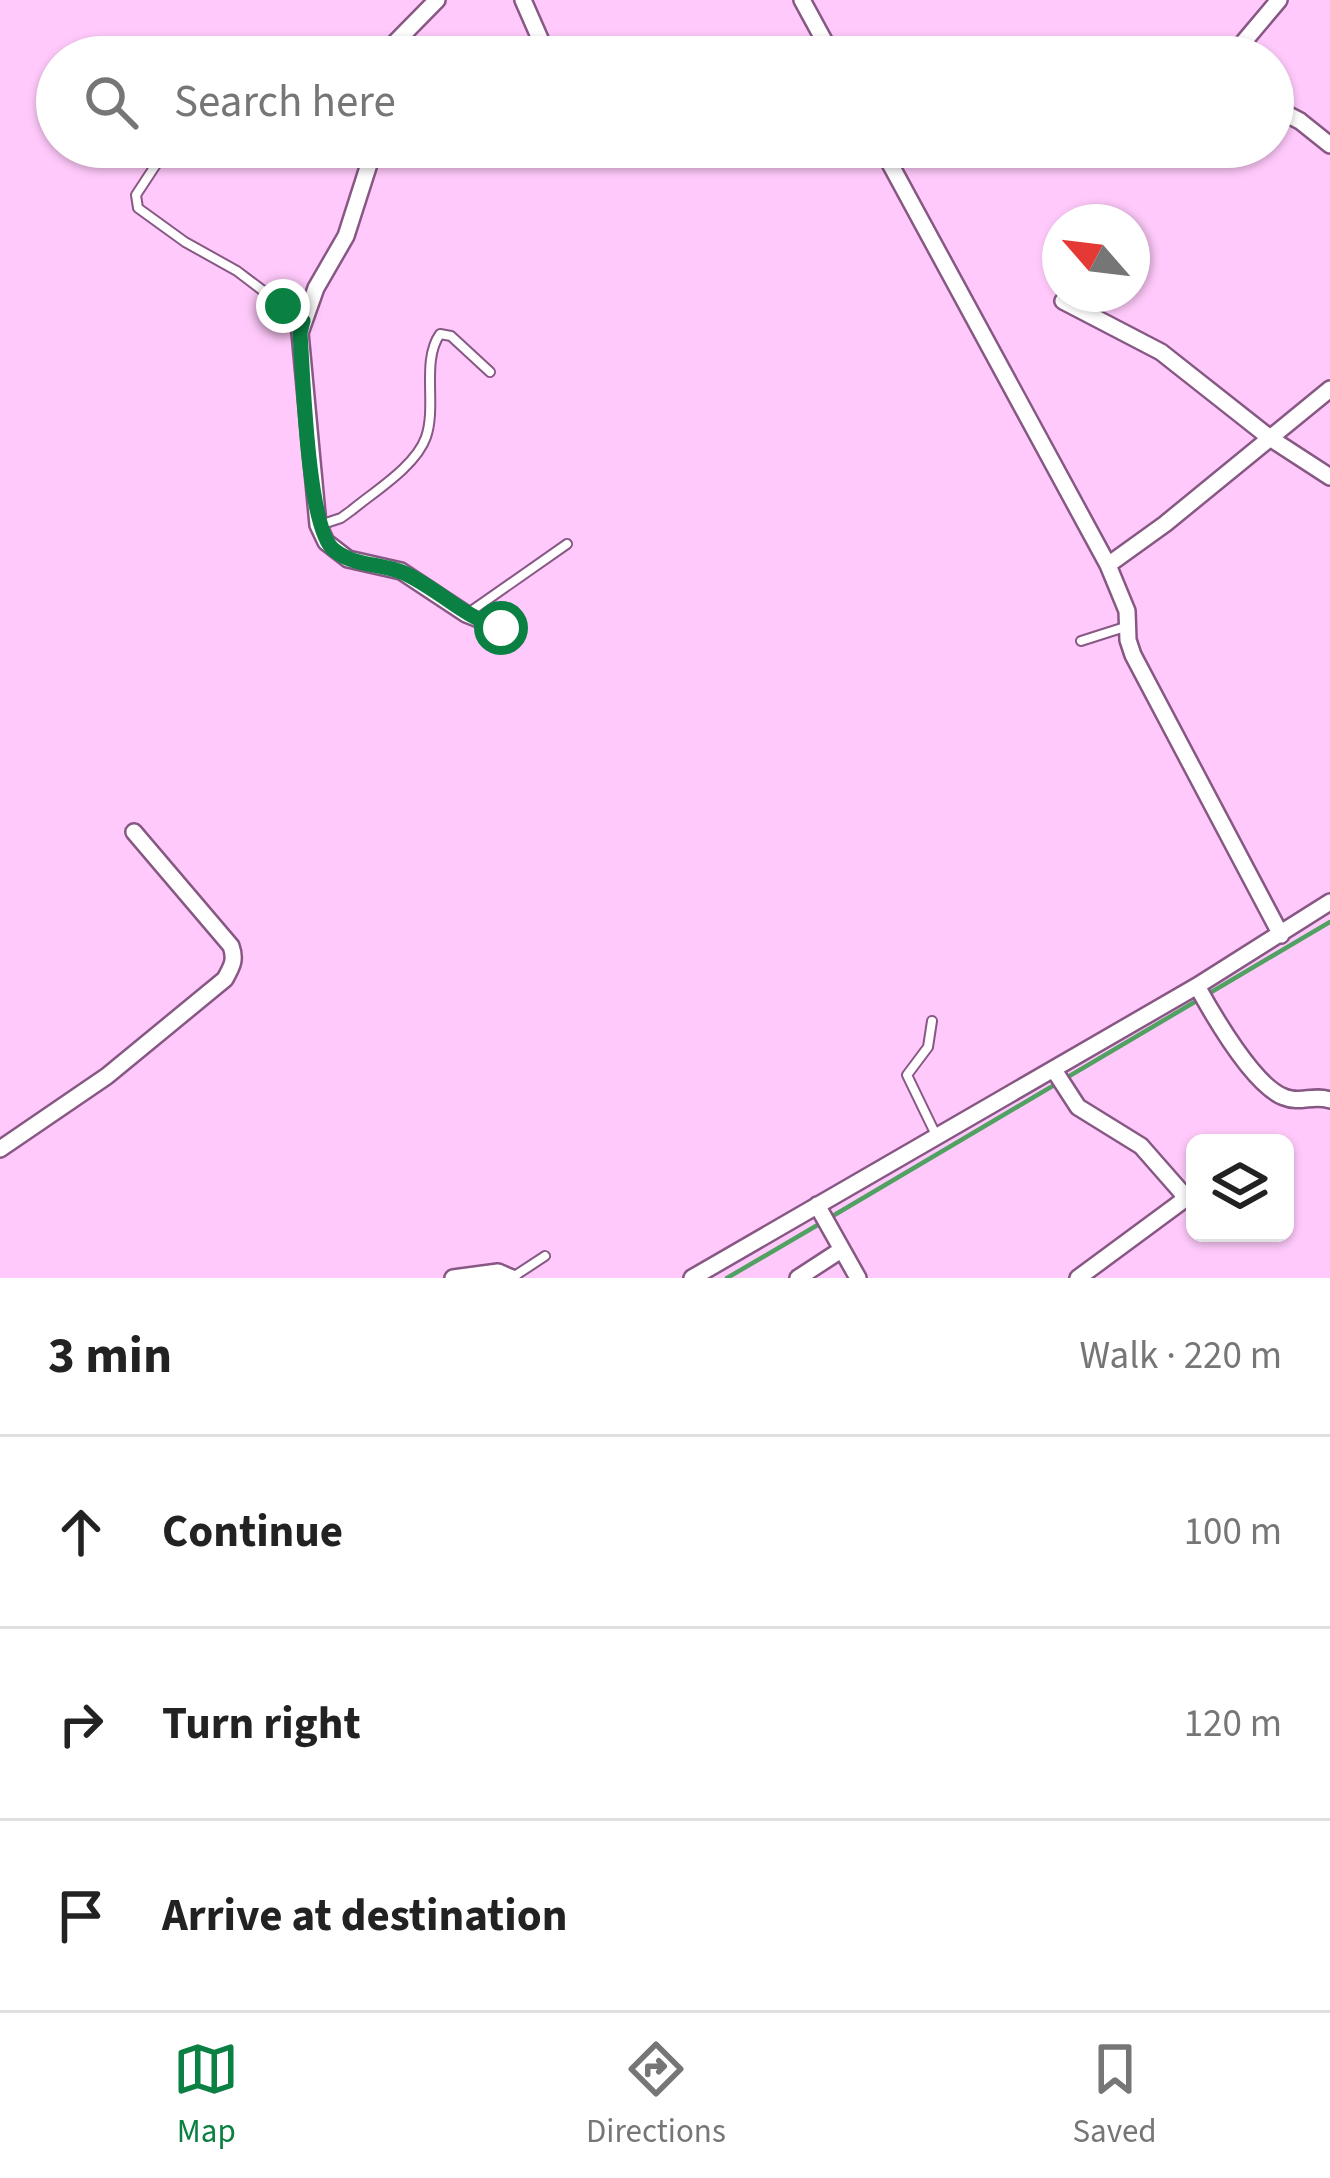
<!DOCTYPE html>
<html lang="en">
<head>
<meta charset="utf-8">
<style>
  :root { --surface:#fff; --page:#f6f6f6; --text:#222; --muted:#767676; --line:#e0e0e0; --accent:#0b8043 }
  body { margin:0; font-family:"Source Sans 3",sans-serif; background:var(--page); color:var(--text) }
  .controls { position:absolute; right:36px; bottom:36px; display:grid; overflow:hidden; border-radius:18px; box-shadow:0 3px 9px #0004 }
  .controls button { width:108px; height:108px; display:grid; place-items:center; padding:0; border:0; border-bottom:3px solid var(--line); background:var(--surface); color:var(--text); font:60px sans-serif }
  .compass { position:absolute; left:1042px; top:204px; width:108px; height:108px; border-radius:50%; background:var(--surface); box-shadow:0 3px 9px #0004; rotate:298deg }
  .stop { position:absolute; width:36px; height:36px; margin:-27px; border:9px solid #0b8043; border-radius:50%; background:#fff }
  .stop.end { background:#0b8043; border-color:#fff; box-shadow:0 3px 12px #0008 }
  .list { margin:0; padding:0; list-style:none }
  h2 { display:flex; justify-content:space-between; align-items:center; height:156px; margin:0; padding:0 48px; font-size:51px }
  h2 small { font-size:39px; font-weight:400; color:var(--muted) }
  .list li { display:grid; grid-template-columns:78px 1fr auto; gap:36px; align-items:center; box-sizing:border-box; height:192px; padding:0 48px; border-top:3px solid var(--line) }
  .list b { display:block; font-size:45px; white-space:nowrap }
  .list em { font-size:39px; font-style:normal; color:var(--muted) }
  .icon { flex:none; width:66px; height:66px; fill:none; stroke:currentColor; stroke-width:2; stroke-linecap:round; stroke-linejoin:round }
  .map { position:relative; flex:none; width:1330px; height:1278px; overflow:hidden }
  .search { position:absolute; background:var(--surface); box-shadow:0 3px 9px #0004; left:36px; right:36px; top:36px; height:132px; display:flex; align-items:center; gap:30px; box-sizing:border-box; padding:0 42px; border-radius:66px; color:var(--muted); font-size:45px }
  .sheet { height:732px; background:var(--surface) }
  nav { display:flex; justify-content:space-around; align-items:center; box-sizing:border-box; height:168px; border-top:3px solid var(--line); background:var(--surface); font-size:33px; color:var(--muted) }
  nav a { display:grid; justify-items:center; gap:6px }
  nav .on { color:var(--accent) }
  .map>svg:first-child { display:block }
</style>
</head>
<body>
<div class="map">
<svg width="1330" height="1278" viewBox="0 0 1330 1278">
  <rect width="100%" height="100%" fill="#ffcafb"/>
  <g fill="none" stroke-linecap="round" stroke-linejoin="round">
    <path stroke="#50a162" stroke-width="4.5" d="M1208 994 1330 922
      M831 1217 1198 1000
      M727 1278 821 1223"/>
    <g stroke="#875884" stroke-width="12">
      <path id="service" d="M157 163 136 195 138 208 185 242 237 271 303 321
        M320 525 341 518 352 510C375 491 416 466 426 437 437 405 421 361 440 334L451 336 490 372
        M467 614 567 544
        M1081 641 1125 627
        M932 1021 928 1047 907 1075 936 1135
        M513 1277 545 1256"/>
    </g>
    <g stroke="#875884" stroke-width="20">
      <path id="minor" d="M523 0 548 57
        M802 0 833 57
        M1242 44 1279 0
        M381 57 437 0
        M1273 107 1300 121 1330 145
        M369 147 370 161 346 236 316 288 300 333 318 525 326 542 348 559 401 571 466 614 501 628
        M881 147 1108 565 1127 611 1128 640 1133 655 1281 935
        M1063 301 1161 352 1270 438 1330 477
        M1108 565 1165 524 1330 389
        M1197 986C1213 1015 1254 1086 1284 1097 1300 1104 1314 1094 1330 1100
        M1054 1070 1078 1107 1141 1146 1184 1195 1181 1202 1078 1278
        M0 1149 107 1076 225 979C232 966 236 960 231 946L134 832
        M817 1205 858 1278
        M453 1278 498 1272 512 1278
        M692 1278 1197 986 1330 902
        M798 1278 841 1250"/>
    </g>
    <use href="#service" stroke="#fff" stroke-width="8"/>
    <use href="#minor" stroke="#fff" stroke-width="15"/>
  </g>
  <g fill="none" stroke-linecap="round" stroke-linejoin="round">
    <path stroke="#0b8043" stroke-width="15" d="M283 306 303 321 300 333C303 373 307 529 334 550 355 567 381 563 404 573 439 589 463 617 501 628"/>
  </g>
</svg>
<div class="controls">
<button><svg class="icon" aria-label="layers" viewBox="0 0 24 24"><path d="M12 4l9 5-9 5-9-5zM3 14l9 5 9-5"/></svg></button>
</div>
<svg class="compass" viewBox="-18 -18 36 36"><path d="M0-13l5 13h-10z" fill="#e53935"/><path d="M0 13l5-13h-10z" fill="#767676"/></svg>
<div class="stop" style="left:501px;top:628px"></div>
<div class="stop end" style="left:283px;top:306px"></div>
<div class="search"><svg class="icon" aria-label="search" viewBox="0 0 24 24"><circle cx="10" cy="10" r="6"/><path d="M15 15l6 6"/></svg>Search here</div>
</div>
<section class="sheet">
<h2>3 min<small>Walk · 220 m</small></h2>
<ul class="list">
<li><svg class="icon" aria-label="ahead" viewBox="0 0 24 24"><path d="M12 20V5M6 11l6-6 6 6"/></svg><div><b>Continue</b></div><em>100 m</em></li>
<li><svg class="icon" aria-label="right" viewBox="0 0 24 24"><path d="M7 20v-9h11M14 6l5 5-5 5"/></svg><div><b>Turn right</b></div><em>120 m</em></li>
<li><svg class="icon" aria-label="arrive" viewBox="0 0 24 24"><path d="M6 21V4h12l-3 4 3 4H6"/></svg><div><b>Arrive at destination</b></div></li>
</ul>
</section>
<nav>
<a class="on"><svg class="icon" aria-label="map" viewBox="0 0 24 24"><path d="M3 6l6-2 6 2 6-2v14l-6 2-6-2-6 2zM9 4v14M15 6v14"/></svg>Map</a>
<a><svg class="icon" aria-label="directions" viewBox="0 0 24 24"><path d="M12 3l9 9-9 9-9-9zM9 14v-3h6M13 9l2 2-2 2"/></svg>Directions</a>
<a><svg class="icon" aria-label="saved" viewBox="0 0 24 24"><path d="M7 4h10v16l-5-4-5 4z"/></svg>Saved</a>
</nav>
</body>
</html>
